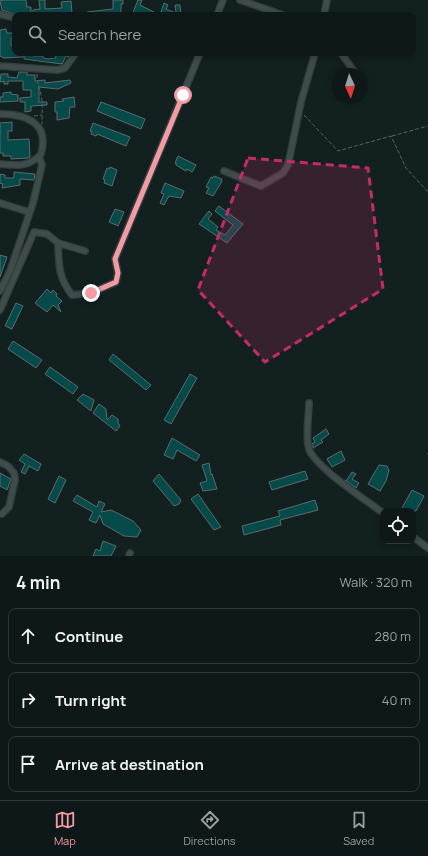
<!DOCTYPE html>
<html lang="en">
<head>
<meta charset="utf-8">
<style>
  :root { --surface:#0e1818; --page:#172121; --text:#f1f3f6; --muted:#9ba0a2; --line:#2e3737; --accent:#f49aa5 }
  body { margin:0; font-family:Manrope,sans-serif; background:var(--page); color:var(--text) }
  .controls { position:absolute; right:12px; bottom:12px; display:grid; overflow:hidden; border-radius:8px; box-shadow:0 2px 6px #0003 }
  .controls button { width:36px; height:36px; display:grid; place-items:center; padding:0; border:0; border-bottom:1px solid var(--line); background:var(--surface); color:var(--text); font:20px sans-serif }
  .compass { position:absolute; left:332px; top:68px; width:36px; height:36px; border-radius:50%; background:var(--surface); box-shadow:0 2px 6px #0003; rotate:176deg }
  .stop { position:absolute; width:12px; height:12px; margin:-9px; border:3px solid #f49aa5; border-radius:50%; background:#fff }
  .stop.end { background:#f49aa5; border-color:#fff; box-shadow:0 1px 4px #0008 }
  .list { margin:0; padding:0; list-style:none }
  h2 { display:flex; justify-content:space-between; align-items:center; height:52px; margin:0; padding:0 16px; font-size:17px }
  h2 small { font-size:13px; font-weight:400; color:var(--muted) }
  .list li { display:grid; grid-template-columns:26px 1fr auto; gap:12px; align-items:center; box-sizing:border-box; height:56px; margin:0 8px 8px; padding:0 8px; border:1px solid var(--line); border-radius:8px }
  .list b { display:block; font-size:15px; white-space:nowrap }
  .list em { font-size:13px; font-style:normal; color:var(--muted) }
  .icon { flex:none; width:22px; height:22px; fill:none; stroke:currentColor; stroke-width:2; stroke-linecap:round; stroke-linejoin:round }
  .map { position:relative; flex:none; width:428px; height:556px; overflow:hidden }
  .search { position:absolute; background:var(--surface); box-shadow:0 2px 6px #0003; left:12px; right:12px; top:12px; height:44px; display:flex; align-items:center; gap:10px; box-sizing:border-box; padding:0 14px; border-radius:8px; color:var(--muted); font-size:15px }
  .sheet { height:244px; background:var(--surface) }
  nav { display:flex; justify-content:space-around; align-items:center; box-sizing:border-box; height:56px; border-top:1px solid var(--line); background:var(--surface); font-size:11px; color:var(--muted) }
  nav a { display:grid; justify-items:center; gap:2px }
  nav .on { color:var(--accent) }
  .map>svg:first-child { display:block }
</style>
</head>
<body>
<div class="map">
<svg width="428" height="556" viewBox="0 0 428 556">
  <rect width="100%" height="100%" fill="#132020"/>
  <path fill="#074a4a" stroke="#5d6b6b" d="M3 0H26L27 7H31V12L17 15 2 10 0 1Z
    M39 0H45V9L62 8 61 2 71 1 72 13 33 14V10L40 9Z
    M113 0H123V4H121V14L87 15V12L113 9Z
    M138 0H142L140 5 160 15 164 3 168 5 166 9 176 13 175 5H180L181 15H132Z
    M6 29 7 33H15V38H11V45H15V53H23V57L4 58 0 56V30Z
    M55 53H71L68 57 66 56 62 64 24 59V54H33V56H43V58L48 59 56 58Z
    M19 72H27V75H35V81L45 80V83L70 80 71 83 58 89 39 87V102H47V105L31 106V111L25 112V102H20V98L31 97V90H23V81H8V84H4V81L0 82 1 74H8V77L17 78Z
    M11 92V94L18 95V101L0 102V97H3V93Z
    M74 97 75 107H70L69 118 57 120V112H55V102L64 101 62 99Z
    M101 102 145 119 141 129 97 111Z
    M12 122V131H8V140L29 139 30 157 28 158 11 159V156H3V153H0V123Z
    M93 123 130 137 126 146 97 134 96 136 91 134 92 132 90 131Z
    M178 156 196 165 192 172 187 169 186 171 176 165V163H175Z
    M110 167 117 170 112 186 104 183 105 180 103 179 107 168 109 169Z
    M14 172 35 174 34 180 20 179V185L2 188 3 184 0 183V174L5 175V178H14Z
    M214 176 222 179 221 183 213 196 206 193 209 188 206 187 211 177 213 178Z
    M165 183 184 191 181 198 169 196 164 205 160 203 164 194 161 193Z
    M219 206 243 224 227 243 199 224 209 211 212 214 208 219 218 227 216 230 225 235 233 225 215 211Z
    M115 209 124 212 118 226 109 222Z
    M0 255 7 257 0 277Z
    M47 289 51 293 53 290 57 294 56 296 62 301 58 305 61 312 53 305 47 312 35 303Z
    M16 303 23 306 12 329 5 326Z
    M13 341 42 360 36 368 8 349Z
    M113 354 151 385 146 390 109 360Z
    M50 367 78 387 73 394 45 374Z
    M190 374 197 378 171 424 164 420Z
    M83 394 94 400 91 411 77 400Z
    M99 404 106 409 107 420 112 415 118 419V423L120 426 116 431 93 413Z
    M326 429 329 434 321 440 323 442 313 448 312 444 315 442 313 438Z
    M172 438 200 455 196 461 177 450 173 459 164 455Z
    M341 451 345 460 332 467 327 459Z
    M24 454 41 464 38 471 29 466 25 474 21 472 25 464 19 460Z
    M209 463 211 475 212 474 217 489 203 491 200 483 207 481 202 465Z
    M379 465 387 466 389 470 386 481 380 491 368 484Z
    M305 471 308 479 272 490 269 482Z
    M352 472 356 474 352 479 359 483 356 488 345 480 346 481Z
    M0 473 11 479 7 490 0 486Z
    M159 474 181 500 179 504 174 506 153 481Z
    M59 476 66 480 55 503 48 499Z
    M412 490 424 496 416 511H406L402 508Z
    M198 494 207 507 221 527 214 530 191 499Z
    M77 495 97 507 99 501 105 504 101 512 111 510 133 521 141 530 137 537 124 536 103 524 100 515 96 523 89 520 93 512 73 501Z
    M315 500 318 510 280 520 281 525 244 535 242 526 280 516 278 511Z
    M103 541 116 546 111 556H93L96 549 100 551Z"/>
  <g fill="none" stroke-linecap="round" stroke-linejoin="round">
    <g stroke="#343c3c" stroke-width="8">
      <path id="minor" d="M240 0 283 15
        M0 14 15 18
        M217 15 223 0
        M324 15 327 0
        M341 53 356 74
        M0 66 57 70 65 68 76 53
        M362 82 364 85
        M0 114C26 114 50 123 41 154 30 167 16 166 0 164
        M224 171 261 186 283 173 288 165 301 102 315 53
        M0 203 29 212
        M58 243 85 251
        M0 291 10 271 33 203 42 165 39 157
        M0 310 34 232 47 234 58 243C59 265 58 277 72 295L91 293 116 282 118 273 115 259 200 53
        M309 403C309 416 305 436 309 449 315 467 366 500 383 513
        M0 462 8 466 14 473 15 480 9 507 2 514
        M413 537 428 548
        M129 556 130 553"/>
    </g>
    <path stroke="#586363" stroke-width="1" stroke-dasharray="4 2" stroke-linecap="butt" d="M37 74C37 81 38 84 40 90 43 101 42 113 42 124
      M304 115 338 151 391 136 406 168 428 192
      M34 116 42 115
      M392 136 428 126
      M427 454H428"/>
    <use href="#minor" stroke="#3e4c4c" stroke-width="5.5"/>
  </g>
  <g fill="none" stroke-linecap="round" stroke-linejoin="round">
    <path stroke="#f49aa5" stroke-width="5" d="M91 293 116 282 118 273 115 259 183 95"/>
  </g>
  <path fill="#c42c68" fill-opacity="0.2" stroke="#c42c68" stroke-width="3" stroke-dasharray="8 5" stroke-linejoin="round" d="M248 158 368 168 383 289 265 362 198 290Z"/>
</svg>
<div class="controls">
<button><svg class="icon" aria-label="locate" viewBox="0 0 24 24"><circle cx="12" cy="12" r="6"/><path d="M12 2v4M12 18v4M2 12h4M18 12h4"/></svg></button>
</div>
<svg class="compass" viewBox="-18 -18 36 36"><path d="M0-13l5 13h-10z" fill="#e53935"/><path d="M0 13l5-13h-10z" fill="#9ba0a2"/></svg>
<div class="stop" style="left:183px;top:95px"></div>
<div class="stop end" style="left:91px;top:293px"></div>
<div class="search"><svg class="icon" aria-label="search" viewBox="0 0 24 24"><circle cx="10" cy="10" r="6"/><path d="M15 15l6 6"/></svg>Search here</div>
</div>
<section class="sheet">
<h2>4 min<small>Walk · 320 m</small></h2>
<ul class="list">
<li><svg class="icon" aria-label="ahead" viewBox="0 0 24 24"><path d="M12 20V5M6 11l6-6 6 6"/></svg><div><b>Continue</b></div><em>280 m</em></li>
<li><svg class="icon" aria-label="right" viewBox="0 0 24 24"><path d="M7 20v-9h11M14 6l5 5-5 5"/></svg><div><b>Turn right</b></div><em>40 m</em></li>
<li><svg class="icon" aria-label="arrive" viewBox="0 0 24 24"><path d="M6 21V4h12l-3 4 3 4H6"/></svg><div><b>Arrive at destination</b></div></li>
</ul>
</section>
<nav>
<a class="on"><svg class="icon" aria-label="map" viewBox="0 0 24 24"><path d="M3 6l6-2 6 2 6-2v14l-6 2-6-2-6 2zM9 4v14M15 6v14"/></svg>Map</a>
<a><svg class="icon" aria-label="directions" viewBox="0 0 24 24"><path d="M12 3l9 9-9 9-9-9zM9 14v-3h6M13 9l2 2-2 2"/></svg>Directions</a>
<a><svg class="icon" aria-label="saved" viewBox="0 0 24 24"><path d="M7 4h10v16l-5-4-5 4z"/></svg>Saved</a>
</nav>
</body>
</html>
